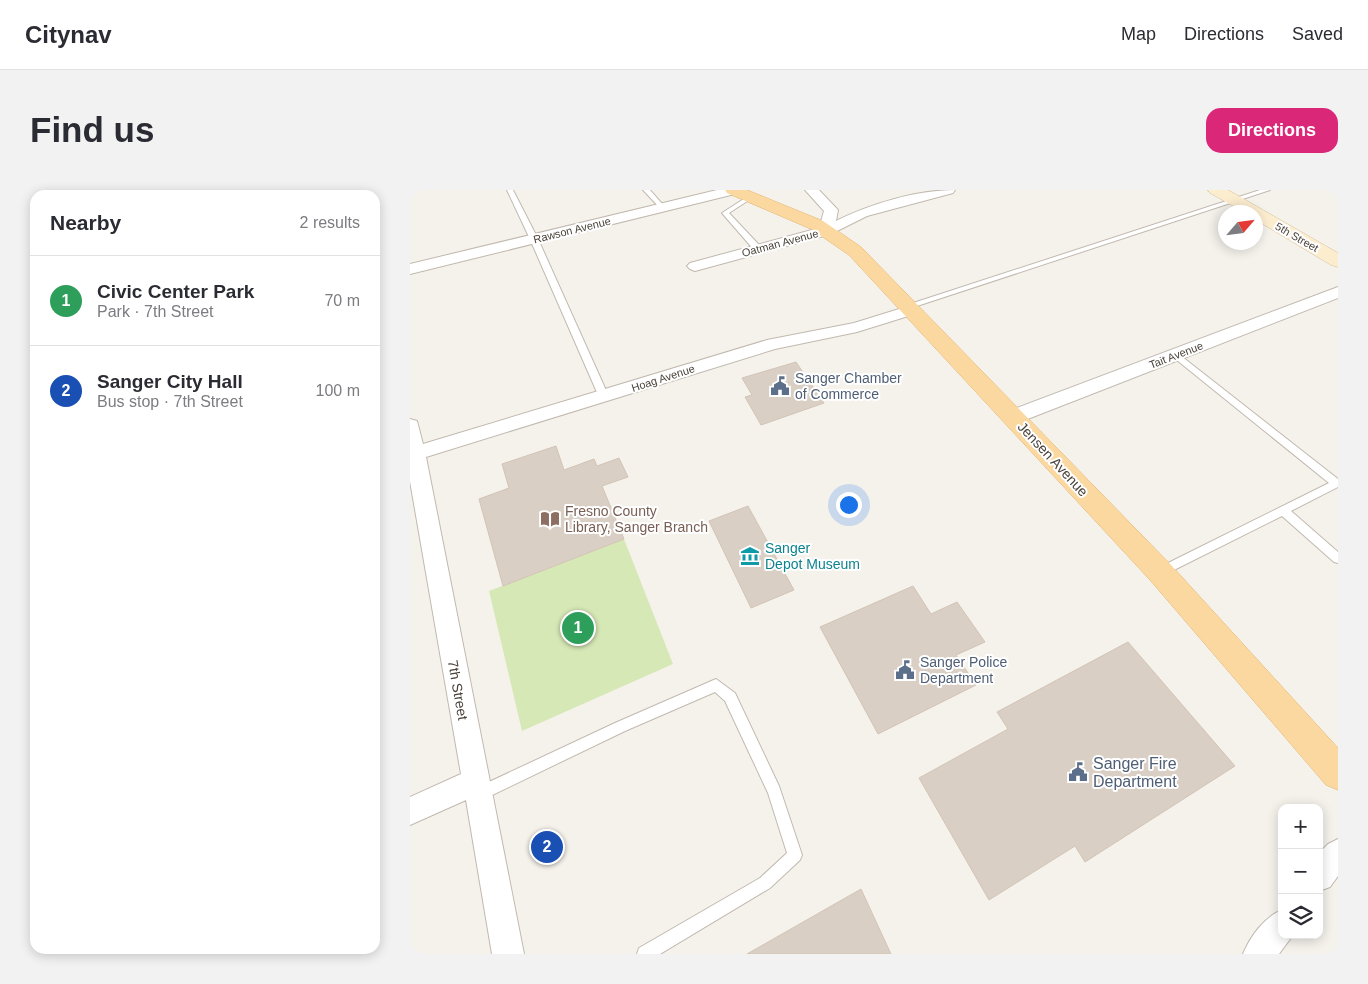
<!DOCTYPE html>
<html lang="en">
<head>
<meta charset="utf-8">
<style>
  :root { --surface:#fff; --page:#f2f2f3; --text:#2b2b33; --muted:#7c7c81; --line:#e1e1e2; --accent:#db2777 }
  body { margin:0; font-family:Helvetica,sans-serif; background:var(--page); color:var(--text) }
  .controls { position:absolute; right:15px; bottom:15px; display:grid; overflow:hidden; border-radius:10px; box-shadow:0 2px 12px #0003 }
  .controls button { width:45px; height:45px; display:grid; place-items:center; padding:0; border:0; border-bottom:1px solid var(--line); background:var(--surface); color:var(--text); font:25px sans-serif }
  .compass { position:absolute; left:808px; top:15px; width:45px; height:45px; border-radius:50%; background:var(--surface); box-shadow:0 2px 12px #0003; rotate:62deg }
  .you { position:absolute; left:438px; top:314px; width:18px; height:18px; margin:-12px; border:4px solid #fff; border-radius:50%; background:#1a73e8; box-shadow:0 0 0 8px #1a73e833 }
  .badge { display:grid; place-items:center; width:32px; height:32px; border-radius:50%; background:var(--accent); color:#fff; font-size:16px; font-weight:700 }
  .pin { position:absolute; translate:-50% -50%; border:2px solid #fff; box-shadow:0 1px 5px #0006 }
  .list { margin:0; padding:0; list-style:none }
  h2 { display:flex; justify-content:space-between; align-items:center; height:65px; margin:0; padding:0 20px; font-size:21px }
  h2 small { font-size:16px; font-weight:400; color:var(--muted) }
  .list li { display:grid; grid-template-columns:32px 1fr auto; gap:15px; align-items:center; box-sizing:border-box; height:90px; padding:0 20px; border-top:1px solid var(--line) }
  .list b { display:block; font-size:19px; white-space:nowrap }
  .list p { margin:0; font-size:16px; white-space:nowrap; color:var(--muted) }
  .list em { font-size:16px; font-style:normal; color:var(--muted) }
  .icon { flex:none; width:28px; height:28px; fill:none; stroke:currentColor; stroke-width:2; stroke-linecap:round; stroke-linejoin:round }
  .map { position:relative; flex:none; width:928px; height:764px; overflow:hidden; border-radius:15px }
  header { display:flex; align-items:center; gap:30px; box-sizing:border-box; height:70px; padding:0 25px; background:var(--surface); border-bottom:1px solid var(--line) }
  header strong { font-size:24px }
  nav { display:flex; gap:28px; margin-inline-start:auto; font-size:18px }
  .intro { display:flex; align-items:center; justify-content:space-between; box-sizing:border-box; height:120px; padding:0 30px }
  h1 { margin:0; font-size:35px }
  .button { padding:12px 22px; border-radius:15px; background:var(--accent); color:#fff; font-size:18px; font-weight:700 }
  main { display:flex; gap:30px; padding:0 30px }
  aside { flex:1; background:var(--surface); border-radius:15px; box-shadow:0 2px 12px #0003 }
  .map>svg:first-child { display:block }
</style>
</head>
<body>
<header>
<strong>Citynav</strong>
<nav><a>Map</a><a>Directions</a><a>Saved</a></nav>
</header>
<div class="intro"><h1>Find us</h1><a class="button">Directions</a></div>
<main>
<aside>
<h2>Nearby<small>2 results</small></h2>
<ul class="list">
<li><span class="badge" style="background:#2e9e5b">1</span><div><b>Civic Center Park</b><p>Park · 7th Street</p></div><em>70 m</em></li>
<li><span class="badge" style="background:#1a4fb4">2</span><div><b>Sanger City Hall</b><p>Bus stop · 7th Street</p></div><em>100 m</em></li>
</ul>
</aside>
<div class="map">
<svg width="928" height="764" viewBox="0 0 928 764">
  <rect width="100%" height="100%" fill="#f5f2ec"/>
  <path fill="#d7e8b7" d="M214 349 263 474 112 541 79 401Z"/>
  <path fill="#dacfc5" stroke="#d2c4b5" d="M386 172 414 213 351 235 335 207 342 205 332 188Z
    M146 256 154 280 184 269 187 276 209 268 218 287 192 296 214 349 93 396 69 309 99 298 92 274Z
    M338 316 384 400 341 418 299 331Z
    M503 396 521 424 547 412 575 452 546 465 566 495 468 544 410 437Z
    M718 452 825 576 675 672 665 656 579 710 509 588 598 539 587 522Z
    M451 699 481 764H337Z"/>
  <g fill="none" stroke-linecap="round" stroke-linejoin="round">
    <g stroke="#c1b9af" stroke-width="2">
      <path id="lane" d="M97 0H103L128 49 199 207 197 209H191L189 207 120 49Z
        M233 0H240L254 16V18H250Z
        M850 0H860L501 118 494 116Z
        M340 5 342 6V8L319 23 351 57 352 59 348 61H345L312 23Z
        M766 162 928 289V297L881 321 928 362V373L924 372 872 326 754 385H746L744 382 746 379 919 293 763 167 762 165Z
        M306 489 325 503 369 596 392 665 390 670 360 698 250 764H227L229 758 350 688 377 663 358 603 315 511 305 502 215 541 74 609 69 611 64 609 62 604 64 599 205 533Z"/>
    </g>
    <g stroke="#c1b9af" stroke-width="2">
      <path id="street" d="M307 0H331L329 3 0 84V74Z
        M395 0H409L428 20 426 31C460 14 506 0 545 0L543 3 457 26 421 44 285 81 280 79 277 76 280 73 409 38 414 21Z
        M928 97V108L610 232 603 233 596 232 594 227 596 222Z
        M502 115 508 117 510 120 508 123 447 142 365 159 16 267 114 764H82L56 610 0 635V607L51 584 0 291V229L7 231 13 254 357 150 444 133Z
        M928 649V686L920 697 909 701V663L918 654Z
        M872 720V745H883L869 764H833C840 747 854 727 872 720Z"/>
    </g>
    <g stroke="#d3c09d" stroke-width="1">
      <path id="secondary" d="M798 0H818L928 63V77L921 75 846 30V22H834L800 3Z"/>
    </g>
    <g stroke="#e1b36f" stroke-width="1">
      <path id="primary" d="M315 0H337L413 31 451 57 760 374 928 558V600L916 595 740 390 439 65 401 39 317 3Z"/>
    </g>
    <use href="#lane" fill="#fff" fill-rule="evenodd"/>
    <use href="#street" fill="#fff" fill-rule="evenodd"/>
    <use href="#secondary" fill="#fdedcf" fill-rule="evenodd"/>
    <use href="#primary" fill="#fbd8a0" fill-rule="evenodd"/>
  </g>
  <defs>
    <g id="civic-bare" transform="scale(1.5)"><path d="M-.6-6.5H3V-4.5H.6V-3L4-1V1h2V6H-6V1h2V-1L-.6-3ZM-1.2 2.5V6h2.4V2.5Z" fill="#5c6f8a" stroke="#fff" stroke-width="2.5" paint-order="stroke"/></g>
    <g id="library-bare" transform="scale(1.5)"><path d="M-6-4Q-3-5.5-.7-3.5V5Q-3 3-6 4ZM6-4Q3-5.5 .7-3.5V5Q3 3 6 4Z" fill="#8d6e63" stroke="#fff" stroke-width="2.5" paint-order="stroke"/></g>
    <g id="museum-bare" transform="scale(1.5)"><path d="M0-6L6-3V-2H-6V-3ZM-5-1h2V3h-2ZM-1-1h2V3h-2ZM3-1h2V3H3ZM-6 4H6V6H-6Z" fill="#0f9aa8" stroke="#fff" stroke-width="2.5" paint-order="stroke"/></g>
  </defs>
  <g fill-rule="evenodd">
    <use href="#civic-bare" x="370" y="196"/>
    <use href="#library-bare" x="140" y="329"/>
    <use href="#museum-bare" x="340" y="366"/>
    <use href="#civic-bare" x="495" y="480"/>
    <use href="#civic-bare" x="668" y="582"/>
  </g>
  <g text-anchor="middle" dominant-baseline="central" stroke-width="4" stroke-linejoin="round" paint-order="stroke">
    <g font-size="11" fill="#4a423a" stroke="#fff">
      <text transform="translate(162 40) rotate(-14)">Rawson Avenue</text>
      <text transform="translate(887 47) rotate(30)">5th Street</text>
      <text transform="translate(370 53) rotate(-15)">Oatman Avenue</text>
      <text transform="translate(766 165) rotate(-21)">Tait Avenue</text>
      <text transform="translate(253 188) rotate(-18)">Hoag Avenue</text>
    </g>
    <g font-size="14" fill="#4e5e75" stroke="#fff" text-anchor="start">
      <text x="385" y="188">Sanger Chamber<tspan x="385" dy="16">of Commerce</tspan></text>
      <text x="510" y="472">Sanger Police<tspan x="510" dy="16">Department</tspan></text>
    </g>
    <g font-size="14" fill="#4a423a" stroke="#fff">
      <text transform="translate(643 269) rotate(47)">Jensen Avenue</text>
      <text transform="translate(48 500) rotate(80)">7th Street</text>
    </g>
    <g font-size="14" fill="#785e54" stroke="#fff" text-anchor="start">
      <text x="155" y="321">Fresno County<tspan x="155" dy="16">Library, Sanger Branch</tspan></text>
    </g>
    <g font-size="14" fill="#0d838f" stroke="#fff" text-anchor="start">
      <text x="355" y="358">Sanger<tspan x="355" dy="16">Depot Museum</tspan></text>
    </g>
    <g font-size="16" fill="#4e5e75" stroke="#fff" text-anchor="start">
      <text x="683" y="573">Sanger Fire<tspan x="683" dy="18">Department</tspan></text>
    </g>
  </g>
</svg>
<div class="controls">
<button>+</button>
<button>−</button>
<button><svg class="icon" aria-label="layers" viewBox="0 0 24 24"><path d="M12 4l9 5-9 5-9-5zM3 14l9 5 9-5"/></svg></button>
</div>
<svg class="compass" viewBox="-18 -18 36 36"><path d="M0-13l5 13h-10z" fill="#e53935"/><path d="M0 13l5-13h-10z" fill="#7c7c81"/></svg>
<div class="you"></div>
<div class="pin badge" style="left:168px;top:438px;background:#2e9e5b">1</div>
<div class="pin badge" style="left:137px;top:657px;background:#1a4fb4">2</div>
</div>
</main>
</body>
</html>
